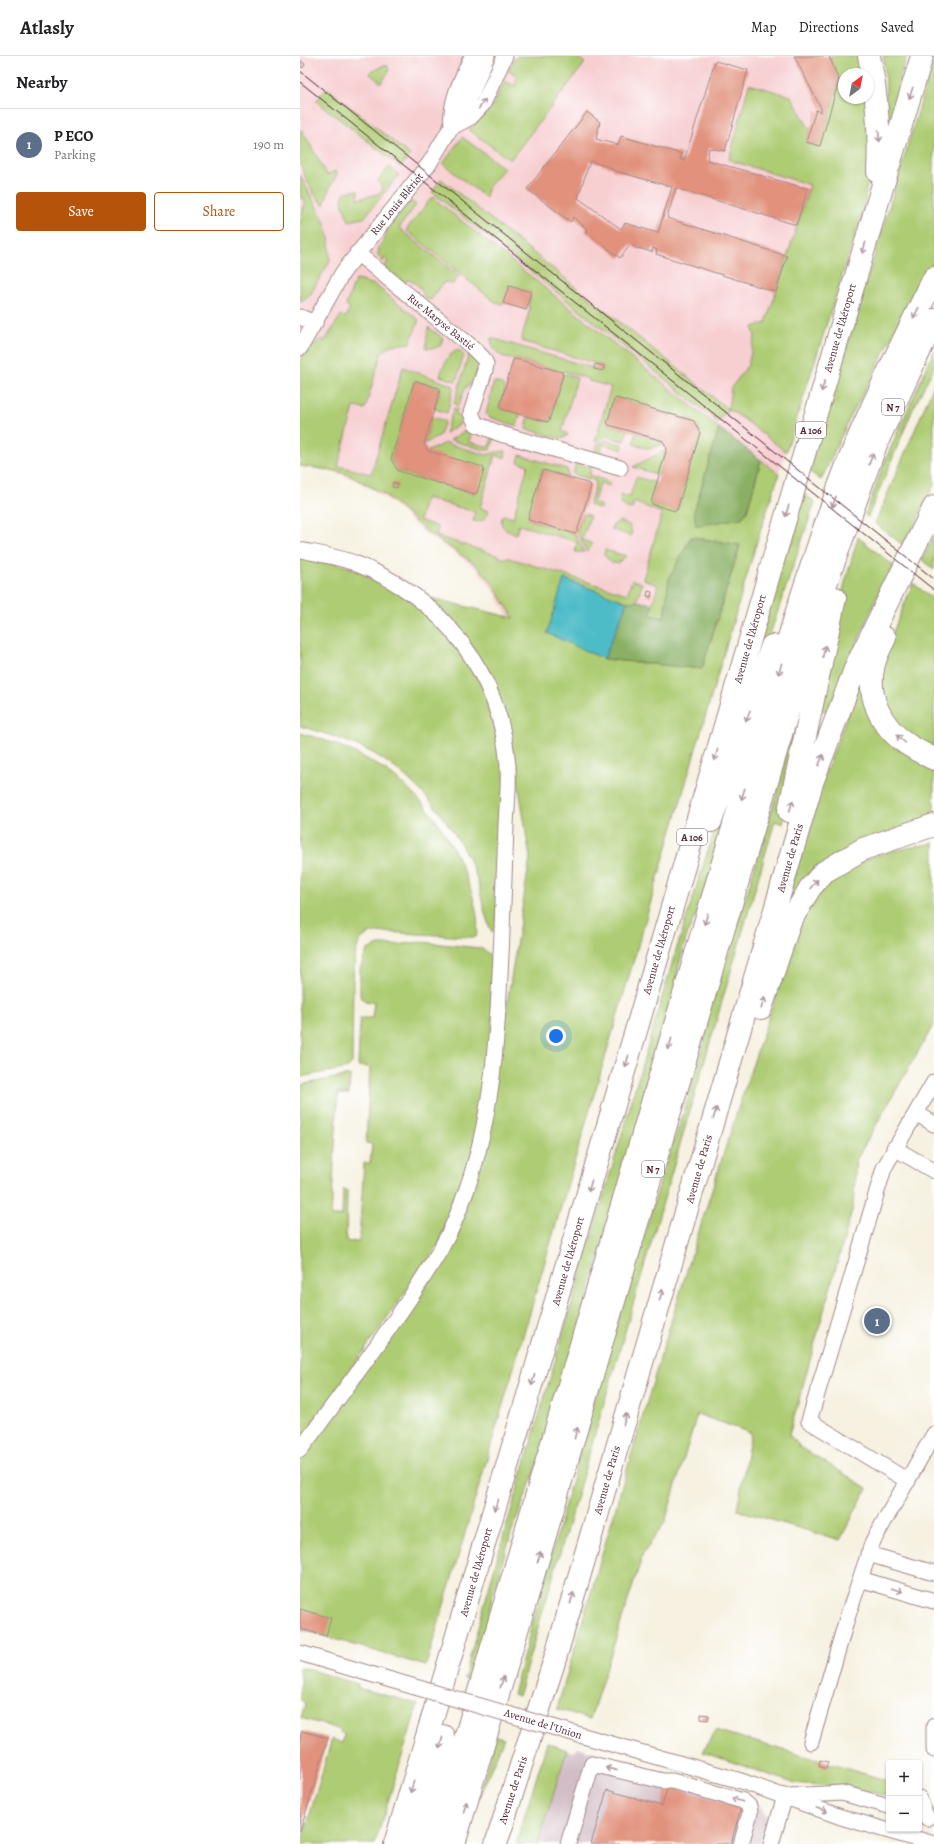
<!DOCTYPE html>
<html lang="en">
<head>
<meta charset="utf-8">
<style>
  :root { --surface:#fff; --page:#f2f2f2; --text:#202124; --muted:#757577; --line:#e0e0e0; --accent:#b45309 }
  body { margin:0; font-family:Alegreya,serif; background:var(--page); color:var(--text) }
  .controls { position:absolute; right:12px; bottom:12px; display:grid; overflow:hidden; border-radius:4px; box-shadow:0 1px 3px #0004 }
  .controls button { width:36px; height:36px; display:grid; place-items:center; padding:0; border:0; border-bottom:1px solid var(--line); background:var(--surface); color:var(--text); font:20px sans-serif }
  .compass { position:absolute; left:538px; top:12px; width:36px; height:36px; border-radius:50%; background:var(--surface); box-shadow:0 1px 3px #0004; rotate:32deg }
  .you { position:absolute; left:256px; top:980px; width:14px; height:14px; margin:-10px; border:3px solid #fff; border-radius:50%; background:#1a73e8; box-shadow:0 0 0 6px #1a73e833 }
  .badge { display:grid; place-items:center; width:26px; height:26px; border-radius:50%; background:var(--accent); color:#fff; font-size:13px; font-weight:700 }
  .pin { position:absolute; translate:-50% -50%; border:2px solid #fff; box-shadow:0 1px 4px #0006 }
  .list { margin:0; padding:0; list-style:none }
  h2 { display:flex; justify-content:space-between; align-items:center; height:52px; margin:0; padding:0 16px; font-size:17px }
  h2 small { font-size:13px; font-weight:400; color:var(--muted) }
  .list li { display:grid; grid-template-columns:26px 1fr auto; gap:12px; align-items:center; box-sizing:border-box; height:72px; padding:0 16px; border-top:1px solid var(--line) }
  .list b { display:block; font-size:15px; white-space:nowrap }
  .list p { margin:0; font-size:13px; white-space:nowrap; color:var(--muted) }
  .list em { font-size:13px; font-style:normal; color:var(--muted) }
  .actions { display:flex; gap:8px; padding:12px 16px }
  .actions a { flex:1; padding:9px 0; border:1px solid var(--accent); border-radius:4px; text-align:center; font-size:14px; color:var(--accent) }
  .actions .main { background:var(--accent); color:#fff }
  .map { position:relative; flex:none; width:634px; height:1788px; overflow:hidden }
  header { display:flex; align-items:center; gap:24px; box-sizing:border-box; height:56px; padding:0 20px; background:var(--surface); border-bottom:1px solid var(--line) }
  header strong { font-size:19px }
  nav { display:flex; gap:22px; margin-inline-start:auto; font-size:14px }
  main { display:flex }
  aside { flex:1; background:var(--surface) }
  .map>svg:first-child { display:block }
</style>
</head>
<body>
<header>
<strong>Atlasly</strong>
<nav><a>Map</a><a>Directions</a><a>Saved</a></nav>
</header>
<main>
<aside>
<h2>Nearby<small></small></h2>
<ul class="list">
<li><span class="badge" style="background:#5c6f8a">1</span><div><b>P ECO</b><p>Parking</p></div><em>190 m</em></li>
</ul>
<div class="actions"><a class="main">Save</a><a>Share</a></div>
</aside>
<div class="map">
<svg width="634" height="1788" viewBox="0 0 634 1788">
  <rect width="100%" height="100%" fill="#fff"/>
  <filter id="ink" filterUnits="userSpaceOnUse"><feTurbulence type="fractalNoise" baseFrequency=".025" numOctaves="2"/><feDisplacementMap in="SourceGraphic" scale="8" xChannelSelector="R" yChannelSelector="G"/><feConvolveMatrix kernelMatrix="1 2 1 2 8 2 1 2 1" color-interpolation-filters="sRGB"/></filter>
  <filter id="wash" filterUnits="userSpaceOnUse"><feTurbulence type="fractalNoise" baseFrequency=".012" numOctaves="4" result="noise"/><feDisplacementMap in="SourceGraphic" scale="16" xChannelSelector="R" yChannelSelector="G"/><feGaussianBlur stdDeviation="0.9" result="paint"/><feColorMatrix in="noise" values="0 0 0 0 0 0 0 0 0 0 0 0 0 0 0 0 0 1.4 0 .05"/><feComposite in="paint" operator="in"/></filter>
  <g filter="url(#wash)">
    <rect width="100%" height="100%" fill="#f6f1e1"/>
    <path fill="#f7cfd1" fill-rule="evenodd" d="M0 0H565L573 35 575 72 564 151 457 485 365 799 278 775 234 623 221 586 194 535 178 515 159 500 124 477 88 444 64 428 33 415 0 410ZM544 18H568V42H544Z"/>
    <path fill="#d2bdc6" d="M278 1691 446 1743 461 1751 467 1761 460 1788H238L267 1694 274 1696Z"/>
    <path fill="#aecc73" stroke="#7c764f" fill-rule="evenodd" d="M217 0H276L285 7 210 104 169 74 193 50 204 25 215 30 217 19 208 15Z
      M529 0H565L573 35 575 72 564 151 486 396 444 363 428 353 418 366 132 136 141 123 428 353 431 332 448 309 455 280 453 271 466 267 510 129 429 104 449 28 491 40 510 74 506 86 520 90 539 24ZM544 18H568V42H544Z
      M583 0H607L599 24 603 29 586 94C585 63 588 30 583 0Z
      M634 3V205L600 266 549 364 521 424 509 415Z
      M84 9 88 10 89 15 81 27 69 17Z
      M27 32 110 99 101 111 16 45Z
      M2 74 27 119 35 115 37 118 29 133 24 149C16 145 1 115 0 106 0 96 0 85 0 75Z
      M162 81 204 112 187 133 186 142 143 108Z
      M89 111 99 119 64 162 49 165C46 156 38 144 45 136L58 134V143L78 138 83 134 78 124Z
      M0 119 25 167 29 180 30 205 10 239 1 245H0V168L4 149V142H0Z
      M132 141 419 372 394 456 442 462 447 455 461 404 479 418 457 485 126 1610 0 1573V1401L119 1240 149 1190 205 961 230 802 214 700 197 635 172 590 145 556 130 542 214 562 190 524 175 508 128 477 85 439 49 419 36 415 0 410V305L4 298 21 283 25 285 41 259 45 262 50 252 46 249 55 225 57 224 75 229 119 264 110 287 91 289 81 298 65 353 54 351 38 410 71 418 103 311 154 330 147 357 135 353 140 334 139 332 116 325 114 326 91 403 98 415 175 438 128 395 145 387 187 399 196 396 206 395 205 402 195 399 180 452 189 455C185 464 182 467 173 465L175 456 126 442 119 464 138 471 136 480 200 500V502H209L327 538 332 524 342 527 337 545 327 546 265 523 247 577 304 603 402 613 440 489 391 481 369 523 364 562 349 559 358 529 343 523 362 457 334 446 332 453 327 452 321 447 320 438 330 441 336 421 356 427 351 446 352 448 375 455 377 454 400 377 393 365 316 342 314 344 307 367 309 369 328 374 324 385 306 380 297 386 295 385 311 331 289 325V323L264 315 262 316 216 303C203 305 191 294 191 282L303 315 304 310 221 285 230 252 228 251 231 236 209 230 203 248 195 246 106 174Z
      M111 145 116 149 99 172 159 220 153 228 144 226 131 244 125 243C122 234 119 229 110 224L103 226 84 211 88 205 85 202 83 206 78 199 79 191 87 178 85 176Z
      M128 271 143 282 140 290 135 292H126Z
      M159 294 164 299 156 325 140 320C143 311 148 296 159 294Z
      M634 295V311L613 353 568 461 565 459 587 400Z
      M169 297 179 307 174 329 169 328 168 330H166L158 350 154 348Z
      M265 318 277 322 262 375 268 378 267 380 259 382 226 373 228 363 231 361 247 366 249 365 263 319Z
      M194 326 202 328 205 333 200 350 201 353 218 357 220 360 217 370 189 361 186 358Z
      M634 329V430L604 490 575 467Z
      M154 352 157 353 156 359 162 361 159 369 145 377Z
      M132 361 145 365 140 379 124 388Z
      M165 375 171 378 169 386 189 391 192 382H195L190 394H184L150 384Z
      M336 377 363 385 361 389 349 393 333 388Z
      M306 384 323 389 322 394 303 388 300 398 292 396 298 392 296 390Z
      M366 394 359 419 333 411Z
      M220 399 267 413 268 421 244 414 242 415 228 462 229 464 275 478 284 496H275L277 486 219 469 216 478C205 475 198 470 203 459L213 462 228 409 218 406Z
      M276 407 291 411 290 419 309 426V430L300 427 293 447 302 450 300 453 289 449 296 425 273 418Z
      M503 437 515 446 456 619 439 651Z
      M286 458 290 460 282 484 291 487V491L287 496 277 476 283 459Z
      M319 465 329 469 332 476 331 480 311 473 312 470Z
      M634 480V514L622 504Z
      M558 481 594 510 575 545 528 656 519 653 535 562Z
      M305 494 326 500 319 507H311L304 499Z
      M0 500 33 506 77 521 139 564 182 628 206 713 196 871 192 876C183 858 182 839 176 820 157 770 112 715 63 692 43 683 21 676 0 670Z
      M613 527 634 544V695L620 691 582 653V603Z
      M565 611 566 636 634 712V760L495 843 488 839 518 737Z
      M0 677C82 698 138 744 167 824 173 840 181 864 176 881H169L84 876 70 877 61 883 56 895 53 922 52 1007 48 1012 0 1021Z
      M489 680 501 683 486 708 484 738 495 719 483 768 475 765 218 1640 213 1638 296 1336 366 1107 383 1059 408 971 406 962 430 894 476 740Z
      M448 697 399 854C381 883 377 921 372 954L243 1394 211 1478 193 1537 181 1601 173 1626 164 1623 198 1499 373 904 430 725Z
      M634 787V968L556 1104 553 1151 489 1379 502 1392 567 1432 540 1484 437 1454 451 1377 397 1358 365 1466 343 1498 290 1663 257 1653C335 1386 411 1119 505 857 512 848 519 836 527 828 556 799 596 794 634 787Z
      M121 886 180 892C190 897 193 901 195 913L190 1002 175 1093 139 1188 0 1386V1029L50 1019 49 1038H38L31 1160H42L43 1134H47L46 1186 59 1185 64 1107H70L72 1088 66 1087 70 1011 58 1010 60 962H72L74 946 65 945 60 940V913L67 894 79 889H97Z
      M0 1611 58 1628V1632L118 1648 75 1788H1L32 1683 42 1687 45 1679 35 1672 1 1662 5 1647 0 1643Z
      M415 1674 589 1725V1741L555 1732 493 1727 403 1696Z
      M196 1680 204 1682 176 1748Z
      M247 1687 267 1694 238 1788H216Z"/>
    <path fill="#8ab065" stroke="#6a6848" d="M419 372 461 404 447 455 442 462 396 470 394 456Z
      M391 481 440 489 402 613 304 603 327 546 337 545 353 548 350 559 364 562 369 523Z"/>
    <path fill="#4ebcc7" stroke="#4c6e79" d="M264 523 327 546 304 603 247 577Z"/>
    <g id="blocks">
      <path fill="#e1917c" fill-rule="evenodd" d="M494 0H529L539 24 520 90 506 86 516 54 521 56V52Z
        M0 4 5 8 3 12 0 10Z
        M415 5 448 14 425 95 409 92 407 104 508 133 496 169 376 132 367 162 487 200 476 236 356 198 357 194 353 192 352 196 338 192 337 193 331 188 320 202 285 175 287 173 273 161 271 166 227 133 287 56 300 66 296 83 318 89 321 80 382 98 380 103 384 105ZM290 105 312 112V114L372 131 358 177 325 167 321 173 278 142Z
        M209 230 231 236 226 254 203 247Z
        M216 303 262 316 263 319 249 365 247 366 201 353 200 350 213 304Z
        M295 308 304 310 303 315 294 313Z
        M116 325 139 332 140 334 124 388 128 395 183 411 184 414 177 437 175 438 98 415 91 403 114 326Z
        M316 342 394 365 400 377 377 454 375 455 352 448 351 446 367 392 365 389 363 385 309 369 307 367 314 344Z
        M244 414 290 428 291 430 277 476 275 478 229 464 228 462 242 415Z
        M93 426 98 428 97 432 92 431Z
        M348 535 352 536 351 541 347 540Z
        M0 1553 31 1562 26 1580 0 1573Z
        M401 1658 409 1659 408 1664 401 1663Z
        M2 1675 28 1682 0 1776V1682Z
        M520 1704 528 1706 526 1713 519 1710Z
        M368 1730 441 1751 431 1788H291L307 1734 362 1750Z"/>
    </g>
  </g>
  <g filter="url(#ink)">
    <use href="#blocks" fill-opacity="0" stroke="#a08886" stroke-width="1"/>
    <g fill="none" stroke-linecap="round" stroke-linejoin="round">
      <g stroke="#a08886" stroke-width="17">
        <path id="minor" d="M172 0C162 23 149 45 152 71L171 61 183 48 205 0
          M57 197 172 291 183 302 186 308 185 314 171 357 176 368 201 378 320 412
          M0 261 15 267
          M0 292 43 216 129 108 171 38 187 0
          M0 494C19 498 39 501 57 508 143 542 201 618 208 711 209 730 207 750 206 769 205 805 203 841 202 876 198 968 195 1063 161 1149 148 1185 130 1211 110 1242 75 1294 37 1344 0 1394
          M616 1057 634 1068
          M594 1092 634 1115
          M608 1425 509 1365 584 1112 634 1026
          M568 1498 634 1517
          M560 1523 634 1545
          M0 1597 67 1617
          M634 1670V1694
          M280 1679 441 1725 541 1761 634 1788
          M511 1686 548 1559 573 1485 634 1378
          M490 1740 542 1737 589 1750
          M619 1742 627 1762
          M268 1788 292 1708 363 1725H372L443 1745 449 1750 450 1757 441 1788
          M471 1788 485 1740"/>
      </g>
      <g stroke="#a08886" stroke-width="24">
        <path id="highway" d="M569 0C577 38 580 77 578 116
          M585 582C581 590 576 599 574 608 566 639 580 670 607 688 615 694 625 698 634 703
          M489 755 535 542
          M411 765 472 590
          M461 952 490 866 510 832 524 816 563 793 634 769
          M95 1788 338 968 575 155 622 0
          M114 1788 143 1680
          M134 1788 496 558C512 509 527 460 546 412 572 347 603 285 634 222
          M154 1788 523 536 576 388 634 264
          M196 1788 254 1606 513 724 557 608 634 451"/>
      </g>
      <use href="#minor" stroke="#fff" stroke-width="15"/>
      <use href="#highway" stroke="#fff" stroke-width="22"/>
      <path stroke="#4a1f2b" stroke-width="1" d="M0 15 634 523
        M0 26 634 534"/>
      <g stroke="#a08886" stroke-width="17" stroke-linecap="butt">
        <path id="minor-bridge" d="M67 1617 280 1679"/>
      </g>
      <use href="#minor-bridge" stroke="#fff" stroke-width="15"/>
    </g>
    <defs><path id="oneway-shaft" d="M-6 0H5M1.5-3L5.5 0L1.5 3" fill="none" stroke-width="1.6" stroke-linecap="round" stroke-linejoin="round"/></defs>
    <g stroke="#ae9aa0">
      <use href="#oneway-shaft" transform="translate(611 37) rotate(107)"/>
      <use href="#oneway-shaft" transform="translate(182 48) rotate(-55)"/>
      <use href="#oneway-shaft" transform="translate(579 80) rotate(85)"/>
      <use href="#oneway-shaft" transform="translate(564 192) rotate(106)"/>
      <use href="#oneway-shaft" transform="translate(616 257) rotate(117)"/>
      <use href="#oneway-shaft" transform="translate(523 330) rotate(106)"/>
      <use href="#oneway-shaft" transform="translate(571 403) rotate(-70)"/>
      <use href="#oneway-shaft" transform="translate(534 446) rotate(110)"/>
      <use href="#oneway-shaft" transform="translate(487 455) rotate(106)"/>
      <use href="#oneway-shaft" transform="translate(524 595) rotate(-78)"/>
      <use href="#oneway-shaft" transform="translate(480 613) rotate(106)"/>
      <use href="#oneway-shaft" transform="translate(448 660) rotate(109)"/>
      <use href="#oneway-shaft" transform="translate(601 683) rotate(-138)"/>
      <use href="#oneway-shaft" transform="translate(416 699) rotate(106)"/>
      <use href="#oneway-shaft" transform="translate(521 704) rotate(-69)"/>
      <use href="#oneway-shaft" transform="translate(443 738) rotate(107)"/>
      <use href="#oneway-shaft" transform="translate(491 750) rotate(-74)"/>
      <use href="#oneway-shaft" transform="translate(514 828) rotate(-49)"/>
      <use href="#oneway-shaft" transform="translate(406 863) rotate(107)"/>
      <use href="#oneway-shaft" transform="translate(463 947) rotate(-72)"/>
      <use href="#oneway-shaft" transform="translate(370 988) rotate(106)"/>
      <use href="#oneway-shaft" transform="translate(327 1005) rotate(106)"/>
      <use href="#oneway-shaft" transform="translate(415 1057) rotate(-74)"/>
      <use href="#oneway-shaft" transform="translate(290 1130) rotate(106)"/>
      <use href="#oneway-shaft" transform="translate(361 1239) rotate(-74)"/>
      <use href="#oneway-shaft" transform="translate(233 1324) rotate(106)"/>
      <use href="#oneway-shaft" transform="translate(325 1363) rotate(-74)"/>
      <use href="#oneway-shaft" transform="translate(276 1377) rotate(-74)"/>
      <use href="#oneway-shaft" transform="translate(196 1449) rotate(106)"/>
      <use href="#oneway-shaft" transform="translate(239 1501) rotate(-74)"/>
      <use href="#oneway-shaft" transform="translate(597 1534) rotate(17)"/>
      <use href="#oneway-shaft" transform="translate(272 1542) rotate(-74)"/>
      <use href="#oneway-shaft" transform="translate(202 1626) rotate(-73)"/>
      <use href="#oneway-shaft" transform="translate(141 1687) rotate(105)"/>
      <use href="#oneway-shaft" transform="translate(311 1713) rotate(-167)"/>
      <use href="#oneway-shaft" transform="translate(112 1731) rotate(107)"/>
      <use href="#oneway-shaft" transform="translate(437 1744) rotate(-162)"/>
      <use href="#oneway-shaft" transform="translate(165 1751) rotate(-73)"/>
      <use href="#oneway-shaft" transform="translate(522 1754) rotate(20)"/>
    </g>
  </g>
  <g text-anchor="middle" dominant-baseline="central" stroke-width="3" stroke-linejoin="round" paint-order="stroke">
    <g fill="#fff" stroke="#80626b" stroke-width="1">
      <rect x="582" y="343" width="22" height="16" rx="3"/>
      <rect x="496" y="366" width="30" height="16" rx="3"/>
      <rect x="377" y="773" width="30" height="16" rx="3"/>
      <rect x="342" y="1105" width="22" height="16" rx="3"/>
    </g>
    <g font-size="10" font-weight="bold" fill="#4a1f2b">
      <text x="593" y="351">N 7</text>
      <text x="511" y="374">A 106</text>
      <text x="392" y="781">A 106</text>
      <text x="353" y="1113">N 7</text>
    </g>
    <g font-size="11" fill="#4a1f2b" stroke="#fff">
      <text transform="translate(97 148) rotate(-51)">Rue Louis Blériot</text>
      <text transform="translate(141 266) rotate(39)">Rue Maryse Bastié</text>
      <text transform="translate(540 272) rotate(-74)">Avenue de l'Aéroport</text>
      <text transform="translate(450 583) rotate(-74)">Avenue de l'Aéroport</text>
      <text transform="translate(490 802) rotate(-74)">Avenue de Paris</text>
      <text transform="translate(359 894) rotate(-74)">Avenue de l'Aéroport</text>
      <text transform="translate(399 1113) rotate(-74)">Avenue de Paris</text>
      <text transform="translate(268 1205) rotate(-74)">Avenue de l'Aéroport</text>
      <text transform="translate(307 1424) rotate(-74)">Avenue de Paris</text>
      <text transform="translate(176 1516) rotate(-74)">Avenue de l'Aéroport</text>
      <text transform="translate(243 1668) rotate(17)">Avenue de l'Union</text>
      <text transform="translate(213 1734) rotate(-72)">Avenue de Paris</text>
    </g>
  </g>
</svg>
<div class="controls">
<button>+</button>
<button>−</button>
</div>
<svg class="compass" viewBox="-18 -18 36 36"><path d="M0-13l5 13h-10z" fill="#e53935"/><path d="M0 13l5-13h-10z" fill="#757577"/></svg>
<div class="you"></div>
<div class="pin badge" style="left:577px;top:1265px;background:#5c6f8a">1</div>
</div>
</main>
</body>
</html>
